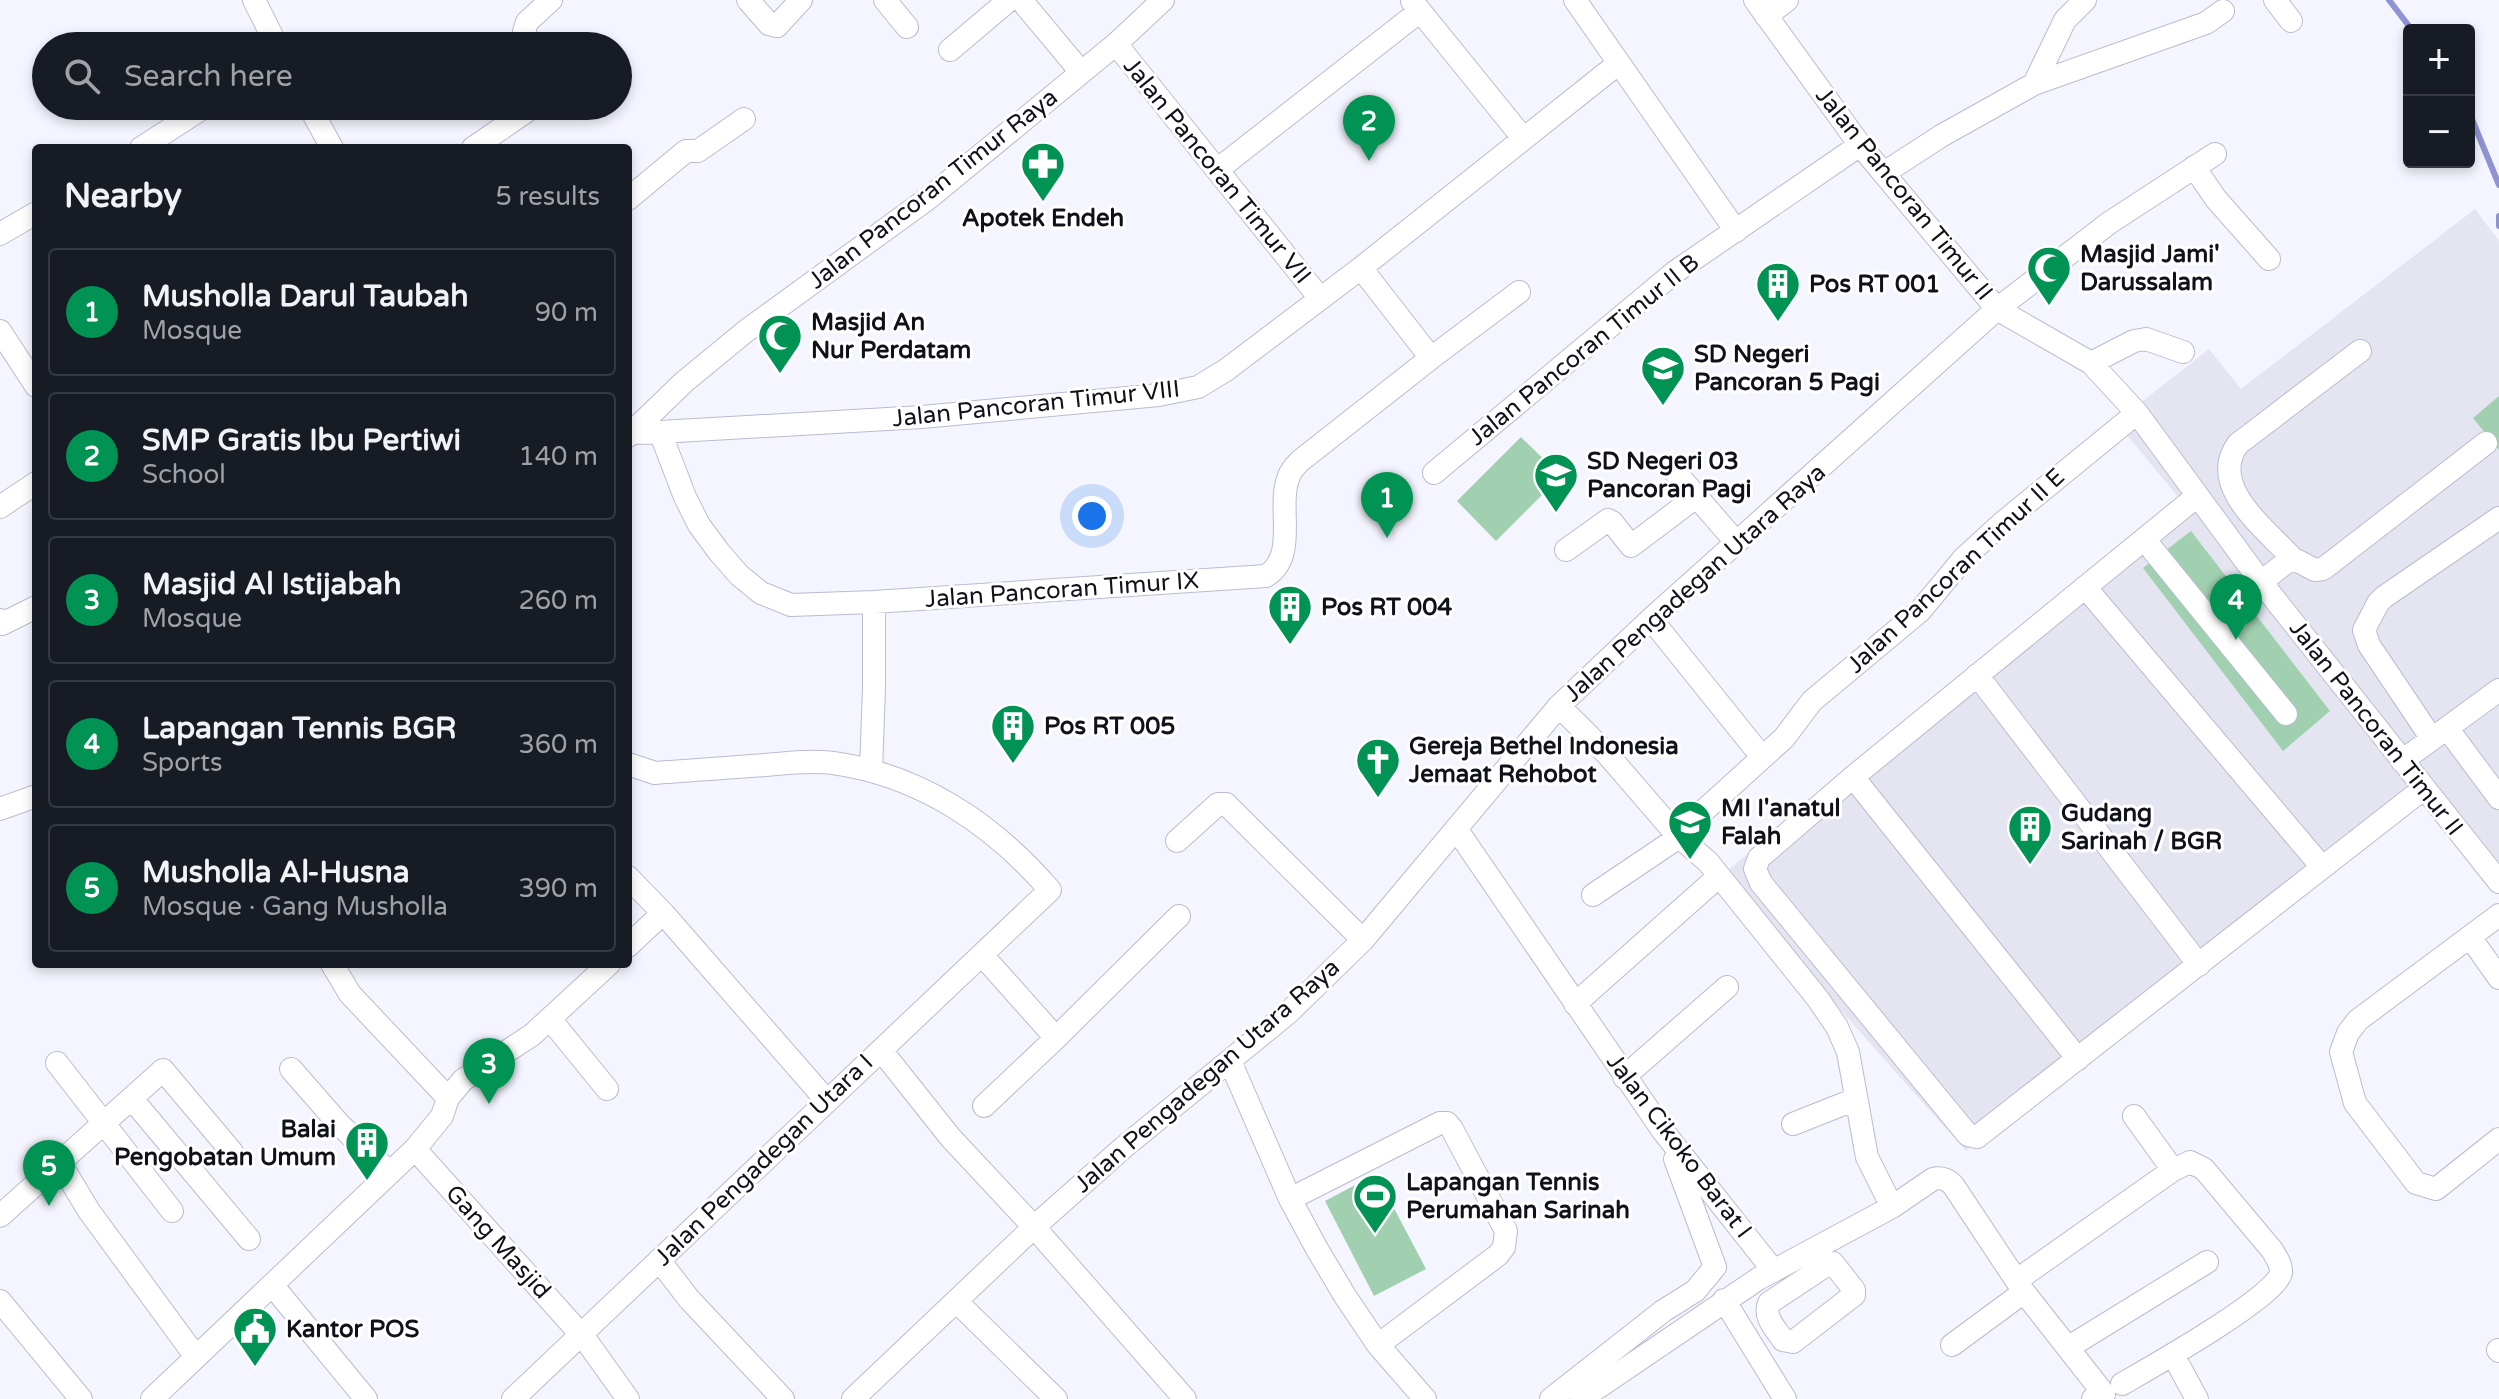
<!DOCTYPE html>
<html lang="en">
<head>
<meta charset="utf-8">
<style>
  :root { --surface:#171b24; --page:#242831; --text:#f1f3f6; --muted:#9ea1a6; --line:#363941; --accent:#009354 }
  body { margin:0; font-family:"Varela Round",sans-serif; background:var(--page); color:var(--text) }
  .controls { position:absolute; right:24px; top:24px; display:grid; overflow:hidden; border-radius:8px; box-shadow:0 4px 12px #0003 }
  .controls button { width:72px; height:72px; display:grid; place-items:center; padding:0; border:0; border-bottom:2px solid var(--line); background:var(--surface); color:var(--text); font:40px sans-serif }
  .you { position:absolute; left:1092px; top:516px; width:28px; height:28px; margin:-20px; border:6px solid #fff; border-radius:50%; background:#1a73e8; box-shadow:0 0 0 12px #1a73e833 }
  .badge { display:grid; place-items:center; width:52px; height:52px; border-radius:50%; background:var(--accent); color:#fff; font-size:26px; font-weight:700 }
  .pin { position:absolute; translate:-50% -66px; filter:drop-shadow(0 2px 4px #0008) }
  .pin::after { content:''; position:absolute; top:42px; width:28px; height:24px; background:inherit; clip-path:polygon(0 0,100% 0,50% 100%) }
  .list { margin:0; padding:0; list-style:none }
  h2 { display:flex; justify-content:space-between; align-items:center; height:104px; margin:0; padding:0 32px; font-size:34px }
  h2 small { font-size:26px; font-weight:400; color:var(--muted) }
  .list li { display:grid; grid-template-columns:52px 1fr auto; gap:24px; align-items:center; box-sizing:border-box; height:128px; margin:0 16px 16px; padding:0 16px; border:2px solid var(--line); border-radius:8px }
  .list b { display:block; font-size:30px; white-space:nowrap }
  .list p { margin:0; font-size:26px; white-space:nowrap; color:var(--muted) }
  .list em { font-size:26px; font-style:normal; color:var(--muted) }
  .icon { flex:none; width:44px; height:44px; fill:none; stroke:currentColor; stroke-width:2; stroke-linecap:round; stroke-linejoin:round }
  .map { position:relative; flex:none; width:2499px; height:1399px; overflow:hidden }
  .search { position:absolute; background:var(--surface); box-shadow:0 4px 12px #0003; left:32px; top:32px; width:600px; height:88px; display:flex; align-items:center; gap:20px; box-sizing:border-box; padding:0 28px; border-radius:44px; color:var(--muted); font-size:30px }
  .panel { position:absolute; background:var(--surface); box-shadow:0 4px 12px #0003; left:32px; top:144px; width:600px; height:824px; border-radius:8px }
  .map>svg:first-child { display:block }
</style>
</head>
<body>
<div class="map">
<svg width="2499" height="1399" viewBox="0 0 2499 1399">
  <rect width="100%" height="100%" fill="#f4f5fe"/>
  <path fill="#e4e5f1" d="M2475 209 2499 241V863L2436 788 1966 1151 1721 876 2179 498 2116 422 2209 349 2241 389Z"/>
  <path fill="#a0d0b0" d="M2499 396V450L2473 418Z
    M1521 437 1561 476 1496 541 1457 501Z
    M2191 531 2330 711 2283 751 2143 568Z
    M1376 1174 1426 1269 1374 1296 1325 1201Z"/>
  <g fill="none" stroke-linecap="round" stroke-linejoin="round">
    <path stroke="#8f93d1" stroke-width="6" d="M2389 0 2412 30
      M2469 112 2499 185
      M2499 216V226"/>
    <g stroke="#b9bcd1" stroke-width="24">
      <path id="minor" d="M254 0 277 46
        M748 0 769 24 777 26 801 0
        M885 0 907 27
        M1021 0 1081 72
        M1575 0 1736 231
        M1755 0 1860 145 1997 309 2091 363 2137 413 2261 582 2499 882
        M2275 0 2291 21
        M1412 1 1523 138
        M1766 16 1787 0
        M1116 44 1319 297
        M531 46 524 32 527 22 551 0
        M950 50 1009 0
        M2034 84 2065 20 2085 0
        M309 106 332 148
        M141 148 206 106
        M473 148 534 106
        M2194 167 2216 199 2269 259
        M1217 170 1420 11
        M1884 173 1941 136 2034 84 2206 23 2223 11
        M628 199 686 151H698L744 119
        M0 234 36 213
        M0 331 36 386
        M1431 358 1519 292
        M2091 363 2134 341 2146 339 2183 352
        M628 430 631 433 660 432 922 417 1159 395 1198 387 1226 370 1361 268 1619 63
        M660 432 685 497 699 525 719 552 739 575 761 593 791 605 874 602 1266 576C1299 555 1276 507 1289 476 1291 470 1296 465 1300 461L1431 358 1361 268
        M628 436 684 382 746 331 930 197 1116 44 1163 0
        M1670 466 1736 542
        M1434 473 1675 272 1860 145
        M2197 496 1853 777 1759 858 1755 869 1761 883 1968 1135 1977 1137 2423 789
        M0 507 36 483
        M2144 539 2286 714
        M1566 550 1608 520 1612 522 1631 546 1696 497
        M2292 558C2266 529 2207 486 2238 444L2360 351
        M2261 582 2292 558 2315 570 2323 569 2486 443
        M2085 587 2322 867
        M1651 619 1762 757
        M0 620 2 624 36 607
        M1977 675 2199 965
        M1559 706 1607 754 1677 835 1708 862 1818 999 1837 1027 1848 1052 1867 1157 1892 1207
        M2447 728 2499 798
        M2432 739 2369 645 2364 630 2378 603 2384 597 2499 518
        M2402 761 2499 690
        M871 771 874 688V602
        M1853 777 2078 1059
        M0 809 36 796
        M1457 830 1663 1131 1773 1270
        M1677 835 1784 738 1812 701 1920 611 1964 558 2001 524 2137 413
        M1177 841 1218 804H1226L1363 940
        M628 877 663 913 827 1101
        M1593 895 1679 837
        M2499 915 2358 1020 2348 1033 2341 1052 2355 1103 2416 1183 2436 1189 2499 1139
        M2470 937 2499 978
        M628 946 663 913
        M982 955 1056 1038 984 1106
        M332 964 350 994 448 1098
        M1575 1004 1718 877
        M550 1019 607 1089
        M1056 1038 1179 916
        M881 1050 950 1137 1034 1227 1185 1399
        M1230 1061 1290 1199 1317 1249 1345 1296 1378 1345 1425 1399
        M57 1063 172 1211
        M291 1069 340 1125 390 1173
        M1624 1077 1727 987
        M132 1099 249 1239
        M2134 1116 2173 1170
        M1793 1124 1856 1099
        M415 1149 585 1339 628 1399
        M60 1163 89 1211 196 1357
        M1290 1199 1440 1123H1447L1452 1129 1506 1231 1504 1247 1498 1255 1378 1345
        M0 1216 163 1070 232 1152
        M659 1260 689 1299 783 1399
        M1833 1263 1854 1290V1295L1793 1342 1783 1340C1776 1329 1763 1317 1769 1303L1828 1264Z
        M2017 1280 2173 1170 2190 1162 2204 1169 2272 1250C2276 1257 2282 1265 2281 1273 2276 1297 2148 1369 2122 1384
        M273 1286 366 1399
        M1724 1300 1785 1399
        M0 1301 81 1399
        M956 1301 1056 1399
        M1952 1345 2024 1292
        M2069 1347 2207 1262
        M2498 1350 2499 1351
        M2173 1355 2197 1399
        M152 1399 415 1149 442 1116 448 1098 463 1080 532 1035 609 964
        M513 1399 1050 890C993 824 920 775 833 763 811 760 787 763 765 765 729 768 692 770 655 773L628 764
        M853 1399 1034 1227 1124 1147 1288 1013 1363 940 1559 706 1651 619 1997 309 2109 223 2215 154
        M1551 1399 1663 1311 1695 1291 1715 1267 1675 1159
        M1581 1399 1758 1279 1892 1207 1933 1179C1942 1177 1947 1179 1953 1185L2024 1292 2104 1394 2093 1399"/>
    </g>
    <use href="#minor" stroke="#fff" stroke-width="22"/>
  </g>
  <defs>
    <g id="pharmacy-pin" transform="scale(2.3)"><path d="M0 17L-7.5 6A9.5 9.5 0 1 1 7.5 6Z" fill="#009354" stroke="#fff"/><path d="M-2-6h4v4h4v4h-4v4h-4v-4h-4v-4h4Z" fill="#fff"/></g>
    <g id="mosque-pin" transform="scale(2.3)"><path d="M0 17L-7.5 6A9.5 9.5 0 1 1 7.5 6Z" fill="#009354" stroke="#fff"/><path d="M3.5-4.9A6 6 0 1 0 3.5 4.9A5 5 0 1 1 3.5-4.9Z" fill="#fff"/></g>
    <g id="building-pin" transform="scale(2.3)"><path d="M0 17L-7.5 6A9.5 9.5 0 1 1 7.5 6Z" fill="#009354" stroke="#fff"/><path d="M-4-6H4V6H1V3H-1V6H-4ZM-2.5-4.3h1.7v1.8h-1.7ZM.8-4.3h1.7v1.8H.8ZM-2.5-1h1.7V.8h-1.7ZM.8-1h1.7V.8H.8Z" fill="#fff"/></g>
    <g id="school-pin" transform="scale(2.3)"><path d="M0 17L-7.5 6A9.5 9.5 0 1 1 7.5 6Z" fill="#009354" stroke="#fff"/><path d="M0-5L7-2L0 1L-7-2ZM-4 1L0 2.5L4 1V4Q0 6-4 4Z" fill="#fff"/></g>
    <g id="church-pin" transform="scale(2.3)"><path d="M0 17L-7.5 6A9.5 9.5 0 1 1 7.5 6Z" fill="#009354" stroke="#fff"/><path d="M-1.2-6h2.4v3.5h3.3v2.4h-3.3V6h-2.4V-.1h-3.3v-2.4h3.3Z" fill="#fff"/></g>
    <g id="stadium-pin" transform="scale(2.3)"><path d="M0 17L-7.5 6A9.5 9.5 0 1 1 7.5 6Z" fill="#009354" stroke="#fff"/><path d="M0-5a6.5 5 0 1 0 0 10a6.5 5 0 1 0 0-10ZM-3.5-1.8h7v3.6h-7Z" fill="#fff"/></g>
    <g id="civic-pin" transform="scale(2.3)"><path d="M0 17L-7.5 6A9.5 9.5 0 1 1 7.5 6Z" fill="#009354" stroke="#fff"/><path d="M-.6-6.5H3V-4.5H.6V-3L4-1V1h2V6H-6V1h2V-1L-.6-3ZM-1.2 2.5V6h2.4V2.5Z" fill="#fff"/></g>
  </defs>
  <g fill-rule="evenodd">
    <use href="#pharmacy-pin" x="1043" y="164"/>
    <use href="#mosque-pin" x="2049" y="268"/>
    <use href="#building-pin" x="1778" y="284"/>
    <use href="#mosque-pin" x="780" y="336"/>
    <use href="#school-pin" x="1663" y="368"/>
    <use href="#school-pin" x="1556" y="475"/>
    <use href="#building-pin" x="1290" y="607"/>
    <use href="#building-pin" x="1013" y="726"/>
    <use href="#church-pin" x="1378" y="760"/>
    <use href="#school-pin" x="1690" y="822"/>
    <use href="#building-pin" x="2030" y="827"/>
    <use href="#building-pin" x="367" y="1143"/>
    <use href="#stadium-pin" x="1375" y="1196"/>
    <use href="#civic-pin" x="255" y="1329"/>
  </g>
  <g text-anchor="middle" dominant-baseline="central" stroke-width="6" stroke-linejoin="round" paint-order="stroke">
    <g font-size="24" fill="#111219" stroke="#fff">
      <text transform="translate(1217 171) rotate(51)">Jalan Pancoran Timur VII</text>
      <text transform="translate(933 189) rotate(-38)">Jalan Pancoran Timur Raya</text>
      <text transform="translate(1904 194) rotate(51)">Jalan Pancoran Timur II</text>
      <text transform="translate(1584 350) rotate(-39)">Jalan Pancoran Timur II B</text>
      <text transform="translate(1036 404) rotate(-6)">Jalan Pancoran Timur VIII</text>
      <text transform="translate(1956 571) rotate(-43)">Jalan Pancoran Timur II E</text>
      <text transform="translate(1695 583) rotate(-42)">Jalan Pengadegan Utara Raya</text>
      <text transform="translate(1062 590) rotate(-4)">Jalan Pancoran Timur IX</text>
      <text transform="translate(2376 728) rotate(52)">Jalan Pancoran Timur II</text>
      <text transform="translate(1207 1076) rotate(-41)">Jalan Pengadegan Utara Raya</text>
      <text transform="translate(1679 1146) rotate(53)">Jalan Cikoko Barat I</text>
      <text transform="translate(764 1160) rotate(-44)">Jalan Pengadegan Utara I</text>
      <text transform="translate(498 1242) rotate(48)">Gang Masjid</text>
    </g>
    <g font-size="24" font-weight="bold" fill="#111219" stroke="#fff" text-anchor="start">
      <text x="1043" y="218" text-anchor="middle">Apotek Endeh</text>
      <text x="2080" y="254">Masjid Jami'<tspan x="2080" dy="28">Darussalam</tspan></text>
      <text x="1809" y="284">Pos RT 001</text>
      <text x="811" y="322">Masjid An<tspan x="811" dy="28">Nur Perdatam</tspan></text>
      <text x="1694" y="354">SD Negeri<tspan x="1694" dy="28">Pancoran 5 Pagi</tspan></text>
      <text x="1587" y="461">SD Negeri 03<tspan x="1587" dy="28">Pancoran Pagi</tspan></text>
      <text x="1321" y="607">Pos RT 004</text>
      <text x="1044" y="726">Pos RT 005</text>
      <text x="1409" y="746">Gereja Bethel Indonesia<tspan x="1409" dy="28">Jemaat Rehobot</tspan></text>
      <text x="1721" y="808">MI I'anatul<tspan x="1721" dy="28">Falah</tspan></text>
      <text x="2061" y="813">Gudang<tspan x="2061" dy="28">Sarinah / BGR</tspan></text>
      <text x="336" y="1129" text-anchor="end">Balai<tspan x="336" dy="28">Pengobatan Umum</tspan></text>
      <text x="1406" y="1182">Lapangan Tennis<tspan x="1406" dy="28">Perumahan Sarinah</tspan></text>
      <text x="286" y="1329">Kantor POS</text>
    </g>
  </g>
</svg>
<div class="controls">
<button>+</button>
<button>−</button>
</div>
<div class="you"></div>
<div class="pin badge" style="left:1387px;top:538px">1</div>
<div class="pin badge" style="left:1369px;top:161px">2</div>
<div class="pin badge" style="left:489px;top:1104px">3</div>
<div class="pin badge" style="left:2236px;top:640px">4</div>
<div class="pin badge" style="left:49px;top:1206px">5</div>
<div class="search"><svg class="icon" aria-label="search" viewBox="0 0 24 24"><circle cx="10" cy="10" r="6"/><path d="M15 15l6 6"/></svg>Search here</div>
<section class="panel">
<h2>Nearby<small>5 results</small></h2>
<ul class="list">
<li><span class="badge">1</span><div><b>Musholla Darul Taubah</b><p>Mosque</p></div><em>90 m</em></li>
<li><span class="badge">2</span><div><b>SMP Gratis Ibu Pertiwi</b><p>School</p></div><em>140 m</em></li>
<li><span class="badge">3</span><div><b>Masjid Al Istijabah</b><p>Mosque</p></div><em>260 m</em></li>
<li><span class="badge">4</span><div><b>Lapangan Tennis BGR</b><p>Sports</p></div><em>360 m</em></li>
<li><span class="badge">5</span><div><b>Musholla Al-Husna</b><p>Mosque · Gang Musholla</p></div><em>390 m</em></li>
</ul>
</section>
</div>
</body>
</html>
